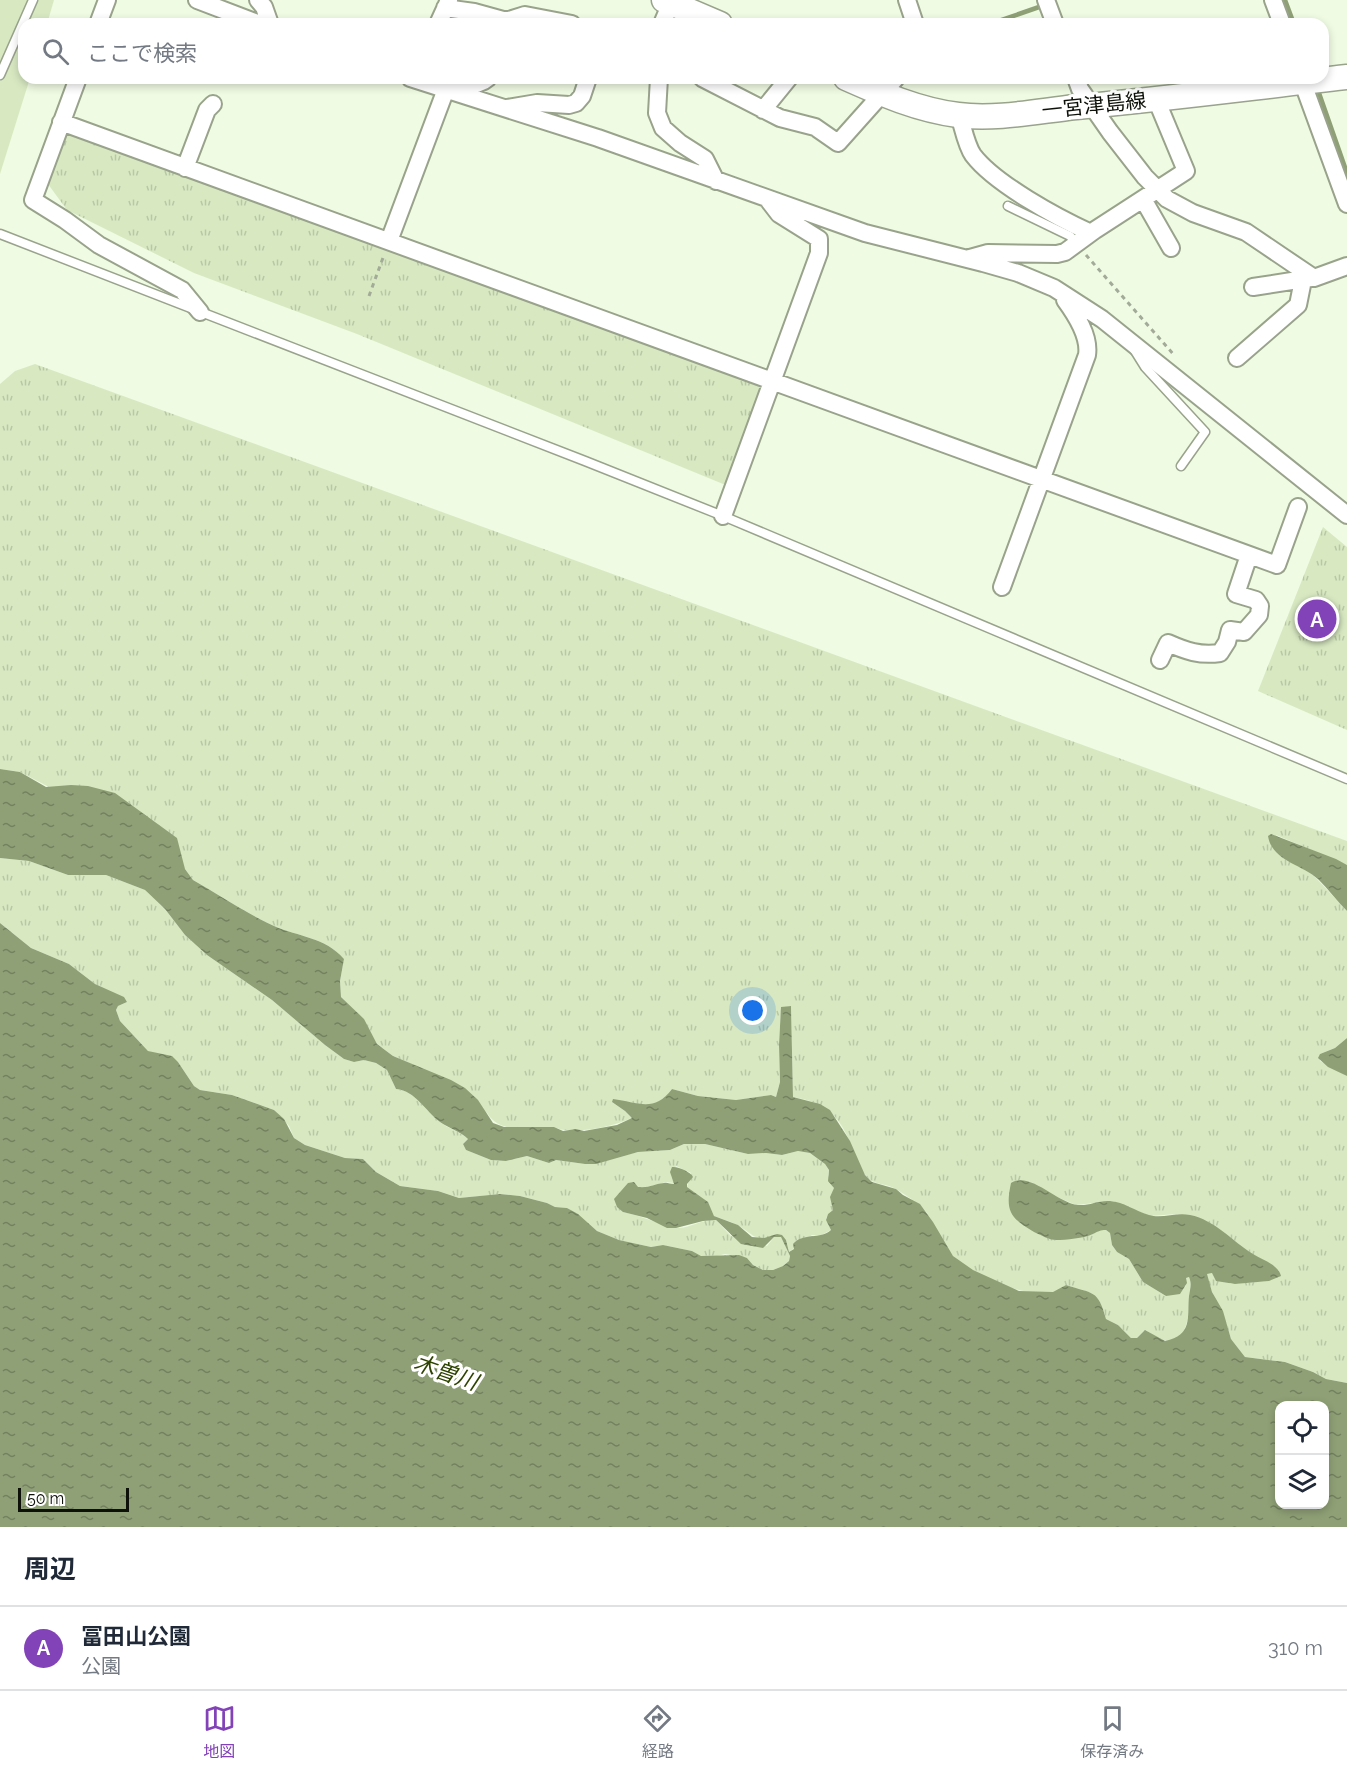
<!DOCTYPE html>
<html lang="ja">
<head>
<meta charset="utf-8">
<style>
  :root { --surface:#fff; --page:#f2f2f3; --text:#1f2937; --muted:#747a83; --line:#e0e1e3; --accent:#8343b8 }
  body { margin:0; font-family:Raleway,"Noto Sans JP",sans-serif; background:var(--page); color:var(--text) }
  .controls { position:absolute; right:18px; bottom:18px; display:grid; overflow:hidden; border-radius:12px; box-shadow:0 3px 9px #0003 }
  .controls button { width:54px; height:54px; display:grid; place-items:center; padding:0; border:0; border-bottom:2px solid var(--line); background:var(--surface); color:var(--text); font:30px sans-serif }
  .scale { position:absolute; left:18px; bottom:15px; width:111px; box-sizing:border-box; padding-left:6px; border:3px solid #0e1109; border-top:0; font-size:16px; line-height:21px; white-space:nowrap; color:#0e1109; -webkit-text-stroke:4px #fff; paint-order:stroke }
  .you { position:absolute; left:753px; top:1011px; width:21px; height:21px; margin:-15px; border:4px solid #fff; border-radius:50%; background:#1a73e8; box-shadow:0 0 0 9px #1a73e833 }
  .badge { display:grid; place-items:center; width:39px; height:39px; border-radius:50%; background:var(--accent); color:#fff; font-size:20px; font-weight:700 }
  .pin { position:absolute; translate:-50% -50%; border:3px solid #fff; box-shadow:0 2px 6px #0006 }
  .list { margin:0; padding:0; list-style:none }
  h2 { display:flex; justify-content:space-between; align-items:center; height:78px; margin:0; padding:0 24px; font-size:26px }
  h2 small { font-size:20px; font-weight:400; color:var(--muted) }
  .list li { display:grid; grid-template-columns:39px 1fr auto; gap:18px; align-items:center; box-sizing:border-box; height:84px; padding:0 24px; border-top:2px solid var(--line) }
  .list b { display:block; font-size:22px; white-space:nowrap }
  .list p { margin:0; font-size:20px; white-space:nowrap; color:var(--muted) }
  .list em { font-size:20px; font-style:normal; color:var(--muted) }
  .icon { flex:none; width:33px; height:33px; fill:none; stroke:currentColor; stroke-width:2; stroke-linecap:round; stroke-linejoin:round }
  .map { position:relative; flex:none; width:1347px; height:1527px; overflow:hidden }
  .search { position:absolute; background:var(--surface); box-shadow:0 3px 9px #0003; left:18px; right:18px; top:18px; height:66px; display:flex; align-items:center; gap:15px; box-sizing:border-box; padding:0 21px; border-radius:18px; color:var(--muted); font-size:22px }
  .sheet { height:162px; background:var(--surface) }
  nav { display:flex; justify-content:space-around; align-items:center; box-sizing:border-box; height:84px; border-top:2px solid var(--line); background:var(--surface); font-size:16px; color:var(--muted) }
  nav a { display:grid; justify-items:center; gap:3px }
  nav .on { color:var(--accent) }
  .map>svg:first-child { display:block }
</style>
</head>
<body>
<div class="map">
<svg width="1347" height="1527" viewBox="0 0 1347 1527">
  <defs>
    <pattern id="grass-tufts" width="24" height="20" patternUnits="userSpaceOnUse" patternTransform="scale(1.5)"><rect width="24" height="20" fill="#d8e9c2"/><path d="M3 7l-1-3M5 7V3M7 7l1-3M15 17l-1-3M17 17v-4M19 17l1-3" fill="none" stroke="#b8c7a5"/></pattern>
    <pattern id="water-ripples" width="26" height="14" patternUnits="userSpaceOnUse" patternTransform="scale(1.5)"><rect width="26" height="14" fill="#8fa076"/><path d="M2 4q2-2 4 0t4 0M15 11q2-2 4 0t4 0" fill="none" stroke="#73815f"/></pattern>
  </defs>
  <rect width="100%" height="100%" fill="#f0fbe3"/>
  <path fill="url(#grass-tufts)" d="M63 128 767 383 728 486 357 334 194 273 67 210 45 180Z
    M35 364 1347 841V865L1276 835 1347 911V1038L1335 1048 1320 1054V1061L1347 1076V1383L1326 1379 1313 1372 1285 1362 1245 1357 1231 1339 1227 1325 1212 1292 1206 1274 1212 1273 1231 1284 1269 1281 1275 1267 1178 1214 1150 1216 1113 1201 1076 1205 1057 1197 1024 1226 1048 1238 1056 1240 1093 1234 1099 1230H1106L1110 1233 1112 1245 1117 1252 1129 1259 1143 1282 1166 1296 1186 1286 1185 1278 1189 1277C1192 1284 1189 1292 1189 1300 1189 1317 1187 1346 1162 1340 1155 1338 1151 1333 1145 1330L1137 1338H1131L1118 1325 1106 1319C1098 1289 1093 1294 1066 1285 1062 1287 1058 1291 1054 1292 1028 1300 971 1275 953 1256 939 1242 935 1220 921 1206 918 1203 898 1190 894 1188 884 1183 873 1185 866 1176 859 1168 856 1156 852 1147 839 1115 827 1103 793 1097L791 1006 781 1008 779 1045 780 1082 776 1097 771 1095 736 1100 698 1096 672 1089C651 1116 639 1099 612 1102L625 1111 632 1118C611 1127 587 1132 564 1130 560 1130 556 1127 551 1127 529 1128 501 1135 487 1113L414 1065 393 1056 377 1044 363 1019 341 997 340 981 344 959C325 937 299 937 274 926 246 913 219 895 193 880L185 869 49 787 20 772 0 769V384L15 371Z
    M1323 527 1347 547V730L1258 691Z
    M0 858 29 861 68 875H106L145 890 165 909 185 935 207 955 272 1000 325 1045 344 1059 354 1062 364 1060 376 1063 387 1070 396 1089C416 1091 425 1111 440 1122 449 1129 461 1132 468 1139L463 1144 466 1150 491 1160 506 1161 527 1156 549 1163 556 1160 585 1164 638 1152 670 1150 684 1144H705L748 1154 766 1153 782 1155 798 1151 810 1153 825 1164 829 1170 828 1175 834 1188 833 1210 828 1214 826 1219 831 1230 820 1236 812 1235 789 1252 786 1240 777 1234C753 1244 755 1234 737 1225 730 1221 721 1219 714 1216L707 1202 687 1187 691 1173 676 1166 671 1175 674 1183 665 1182 652 1188 625 1189 623 1212C636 1214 669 1228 679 1228 692 1227 702 1219 716 1220L731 1236 767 1246 774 1237H781L790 1256 789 1261 783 1266 773 1270H763L753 1265 747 1258 725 1254 713 1257 700 1256 692 1251 663 1245 651 1247 619 1240 597 1231 567 1208 555 1207 547 1203 520 1196 500 1194 459 1198 438 1191 400 1186 376 1172 363 1159 345 1158 305 1145 294 1138 289 1126 274 1110 232 1095 200 1090 194 1086 178 1062 148 1051 120 1021 116 1010 118 1006 127 1002 95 984 69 964 31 948 0 923Z"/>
  <path fill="#d8e9c2" d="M0 0H54L47 24H24V78H30L0 174Z"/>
  <path fill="url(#water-ripples)" fill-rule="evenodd" d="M0 769 20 772 46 787 71 785 88 786 115 793 177 838 185 869 193 880C219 895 246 913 274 926 299 937 325 937 344 959L340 981 341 997 364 1019 377 1044 393 1056 451 1080 465 1088 478 1100 493 1123 504 1127H554L563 1131 576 1129 584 1131 617 1125 632 1118 625 1111 612 1102 613 1099C638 1102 654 1113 672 1089L698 1096 736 1100 771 1095 776 1097 780 1082 779 1045 781 1007 791 1006 793 1097 820 1104 830 1110 850 1141 865 1175 872 1182 896 1189 903 1195 920 1204 933 1222 953 1256 973 1270 1019 1291 1053 1292 1066 1285C1093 1294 1098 1289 1106 1319L1118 1325 1131 1338H1137L1145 1330 1165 1341C1193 1335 1187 1318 1189 1296 1190 1289 1192 1284 1189 1277L1186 1278 1187 1283 1180 1294 1166 1296 1143 1282 1129 1259 1117 1252 1112 1245 1110 1233 1106 1230C1100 1230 1099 1231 1093 1234 1084 1238 1066 1240 1056 1240 1049 1240 1041 1235 1034 1232 1010 1218 1005 1211 1011 1183 1030 1171 1057 1203 1078 1205 1089 1206 1099 1200 1110 1201 1124 1202 1135 1211 1149 1215 1162 1219 1176 1212 1190 1215 1215 1220 1232 1241 1253 1254 1262 1260 1278 1264 1281 1276L1269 1281 1235 1284 1216 1281 1212 1273 1207 1274 1212 1292 1223 1311 1231 1339 1245 1357 1285 1362 1313 1372 1326 1379 1347 1383V1527H0V923L31 948 69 964 95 984 124 997 127 1002 118 1006 116 1010 120 1021 148 1051 172 1056 178 1062 194 1086 200 1090 232 1095 274 1110 284 1119 294 1138 305 1145 345 1158 363 1159 376 1172 400 1186 438 1191 459 1198 500 1194 520 1196 547 1203 555 1207 567 1208 578 1214 597 1231 619 1240 651 1247 663 1245 692 1251 701 1256 739 1255 747 1258 753 1265 763 1270H773L783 1266 789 1261 790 1256 781 1237H774L763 1248 741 1244 716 1220 703 1221 676 1228H667L647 1218 623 1212 617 1207 614 1199 628 1183 634 1182 638 1187C651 1188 653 1184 664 1183 667 1182 670 1184 674 1184L670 1172 672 1167C678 1166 691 1172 693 1177L687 1184V1187L708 1202 714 1216 738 1225 752 1237 764 1238 777 1234 782 1235 786 1240 789 1252 794 1249 793 1244C804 1232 820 1240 831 1230L826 1220 828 1214 833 1210 830 1197 834 1188 828 1181 829 1170 825 1164 810 1153 798 1151 782 1155 766 1153 748 1154 705 1144H684L670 1150 638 1152 596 1164H585L556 1160 549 1163 527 1156 506 1161 491 1160 466 1150 463 1144 468 1139C461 1132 449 1128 440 1122 425 1111 416 1091 396 1089L387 1070 376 1063 364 1060 354 1062 344 1059 325 1045 272 1000 207 955 185 935 165 909 145 890 106 875H68L29 861 0 858ZM1280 1406H1324V1504H1280Z
    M1271 834 1336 859 1347 865V911C1337 901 1328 889 1318 879 1301 864 1272 861 1268 836Z
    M1347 1038V1076L1328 1067 1318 1058 1320 1054 1335 1048Z"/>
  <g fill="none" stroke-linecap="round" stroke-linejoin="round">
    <path stroke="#8fa076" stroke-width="4.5" d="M1285 0 1294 24
      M990 24 1042 6
      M1319 93 1347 173"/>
    <g stroke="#99a38c" stroke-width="11">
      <path id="lane" d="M0 75 33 0
        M1008 206 1070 236 1077 244
        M0 234 585 461 723 516 1347 779
        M1135 351 1145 367 1205 432 1181 466"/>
    </g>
    <g stroke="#99a38c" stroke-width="20">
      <path id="street" d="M197 0 260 24
        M258 0 264 7 270 24
        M907 0 915 24
        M1046 0 1055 24
        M1273 0 1282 24
        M445 8 474 12 503 20H509L525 15 572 24
        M98 24 107 0
        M438 24 449 0
        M662 24 671 3
        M78 78 33 200 65 220 99 245 182 290 200 312
        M410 78 598 138 865 233 983 263 1018 273 1054 288 1102 319 1347 515
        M659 78 657 113 663 128 680 143 705 159 716 181
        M702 78 780 118 815 127 838 143 896 78
        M1076 78 1080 89 1110 132 1145 177 1167 199 1193 213 1246 232 1314 278 1347 266
        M1301 78 1347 204
        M450 91C463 84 478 87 488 78
        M507 108 537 103 569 105 576 103 582 96 588 78
        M763 110 789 78
        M959 115C963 127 966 145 973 155 995 184 1058 218 1091 233
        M61 122 1277 565 1298 507
        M185 168 207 110 213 104
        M1143 199 1171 248
        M389 241 446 89
        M970 258 988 253 1057 254 1065 252 1095 230 1186 171 1156 99
        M1253 287 1311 278
        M1237 358 1298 305 1303 280
        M723 516 819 253V239L779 214 769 201
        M1002 587 1087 355C1090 336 1076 315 1065 300
        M1160 660 1168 643C1186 651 1200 656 1220 653L1227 642 1230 630 1244 632 1259 615 1260 606 1256 600 1236 594 1249 555"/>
    </g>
    <g stroke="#99a38c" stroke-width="27">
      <path id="secondary" d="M664 0 720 24
        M846 78C882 94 918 110 958 115 996 120 1038 111 1076 107 1166 99 1256 87 1347 77"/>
    </g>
    <path stroke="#a2aa98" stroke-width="3" stroke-dasharray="4.5 4.5" stroke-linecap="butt" d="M1086 255 1175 356
      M369 296 384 255"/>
    <use href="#lane" stroke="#fff" stroke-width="8"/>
    <use href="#street" stroke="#fff" stroke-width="16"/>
    <use href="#secondary" stroke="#fff" stroke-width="24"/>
  </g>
  <g text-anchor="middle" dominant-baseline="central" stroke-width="6" stroke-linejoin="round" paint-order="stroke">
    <g font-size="21" fill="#0e1109" stroke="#fff">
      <text transform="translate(1094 105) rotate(-6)">一宮津島線</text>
    </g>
    <g font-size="22" font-style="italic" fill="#2f4400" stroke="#fff">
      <text transform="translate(446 1372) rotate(19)">木曽川</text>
    </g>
  </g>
</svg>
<div class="controls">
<button><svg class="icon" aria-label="locate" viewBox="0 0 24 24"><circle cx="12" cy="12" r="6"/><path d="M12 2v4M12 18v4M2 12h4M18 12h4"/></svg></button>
<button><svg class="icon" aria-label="layers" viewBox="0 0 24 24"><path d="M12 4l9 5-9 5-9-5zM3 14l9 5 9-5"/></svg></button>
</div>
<div class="scale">50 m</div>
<div class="you"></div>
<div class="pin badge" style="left:1317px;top:619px">A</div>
<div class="search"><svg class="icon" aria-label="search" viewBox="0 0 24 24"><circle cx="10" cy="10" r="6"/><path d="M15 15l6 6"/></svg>ここで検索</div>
</div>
<section class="sheet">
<h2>周辺<small></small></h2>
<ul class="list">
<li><span class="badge">A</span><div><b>冨田山公園</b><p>公園</p></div><em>310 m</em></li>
</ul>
</section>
<nav>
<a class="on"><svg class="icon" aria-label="map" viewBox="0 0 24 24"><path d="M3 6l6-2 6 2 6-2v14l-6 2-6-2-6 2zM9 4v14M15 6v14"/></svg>地図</a>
<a><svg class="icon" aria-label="directions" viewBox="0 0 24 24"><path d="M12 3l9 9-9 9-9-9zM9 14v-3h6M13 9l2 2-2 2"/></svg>経路</a>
<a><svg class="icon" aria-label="saved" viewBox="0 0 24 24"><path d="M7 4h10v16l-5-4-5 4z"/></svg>保存済み</a>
</nav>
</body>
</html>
